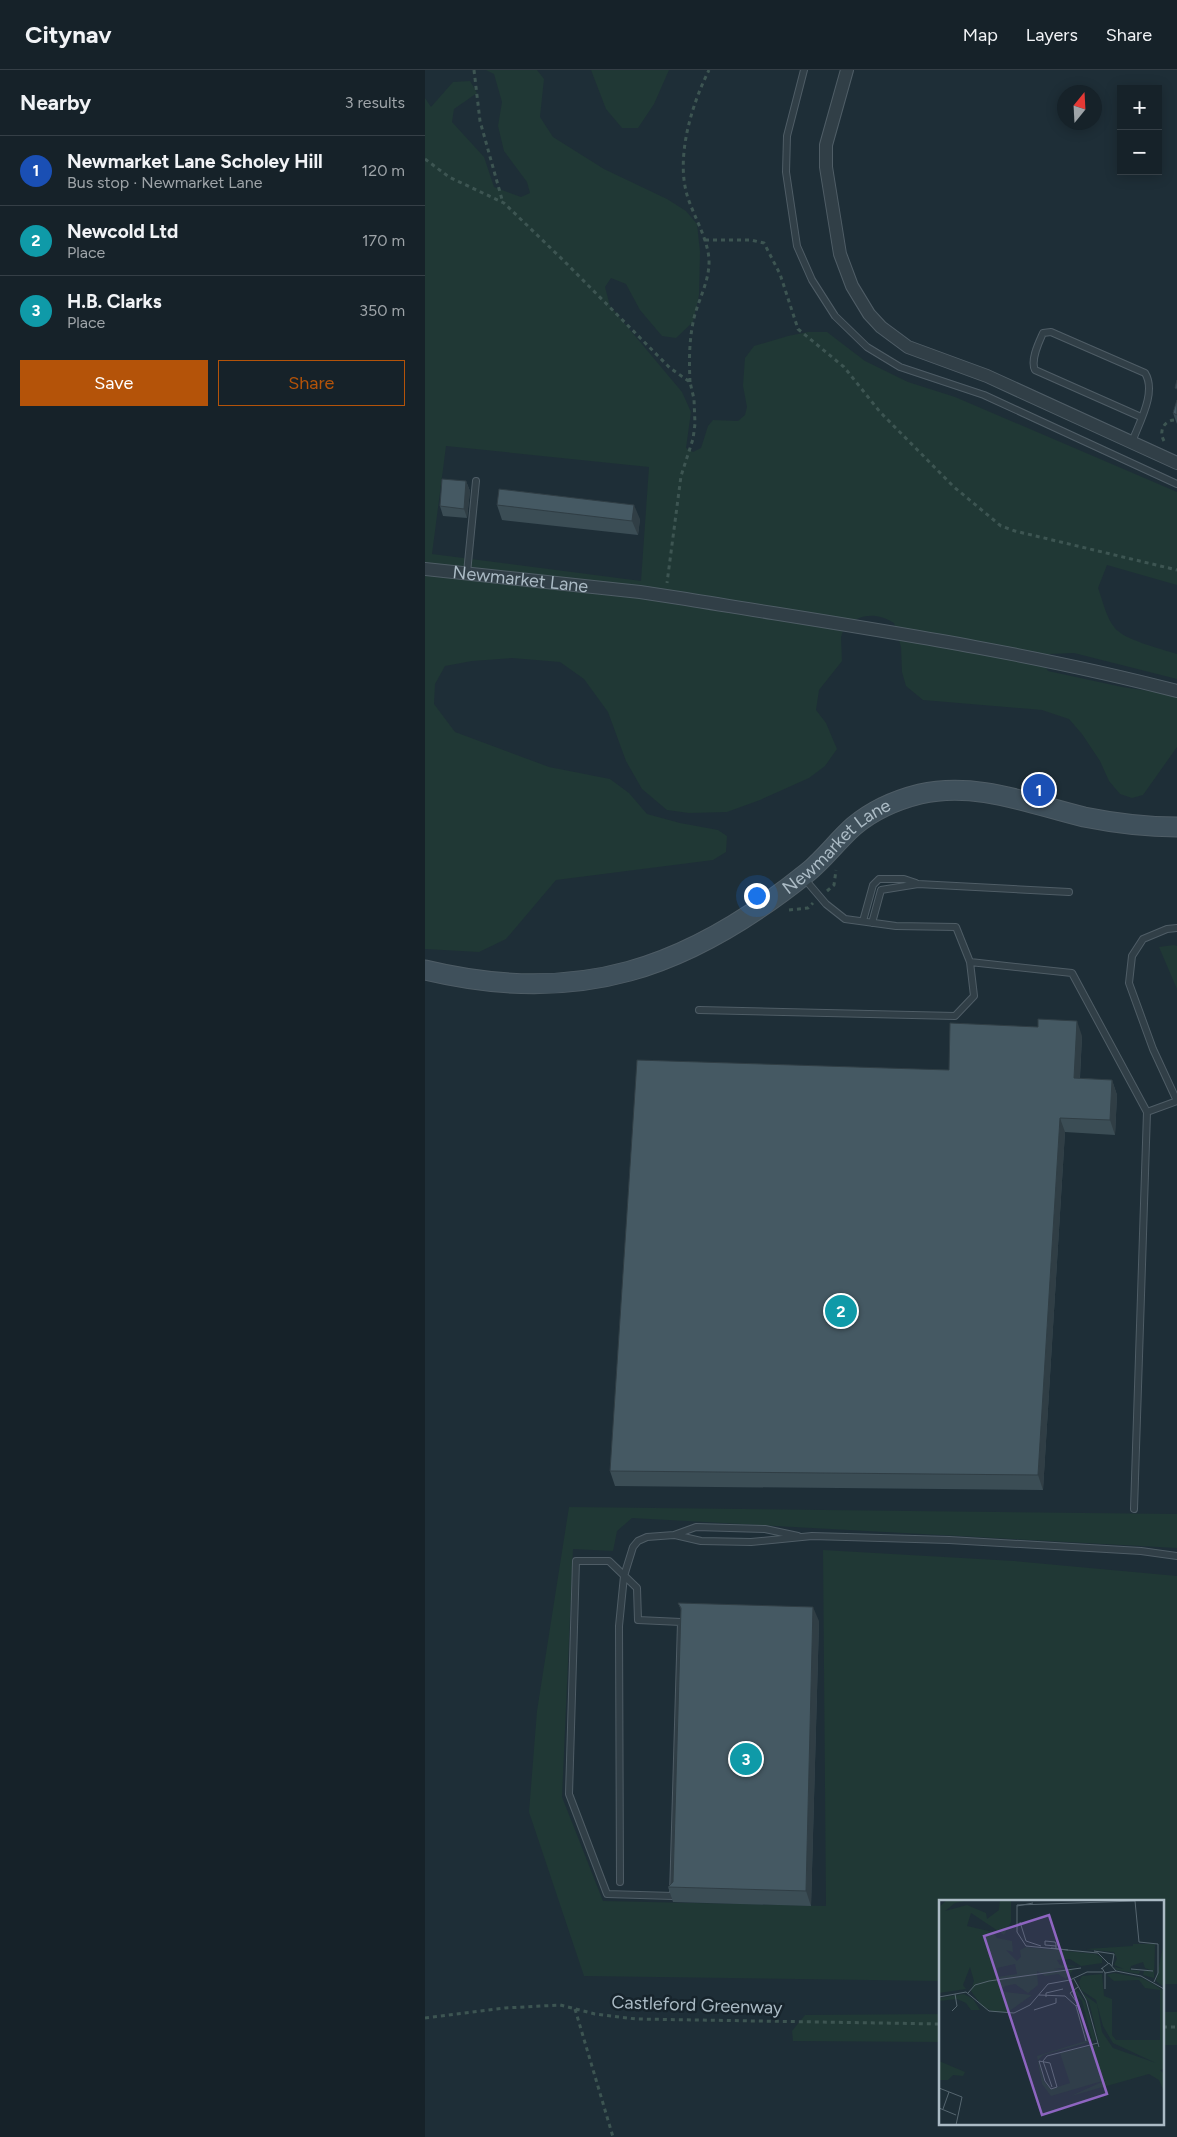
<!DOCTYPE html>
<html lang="en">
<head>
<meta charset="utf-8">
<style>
  :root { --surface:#162229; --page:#232f35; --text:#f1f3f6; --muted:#9ea4a8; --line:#353f46; --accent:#b45309 }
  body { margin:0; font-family:Figtree,sans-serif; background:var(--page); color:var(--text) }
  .controls { position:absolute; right:15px; top:15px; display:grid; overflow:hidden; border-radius:0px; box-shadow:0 2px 12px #0003 }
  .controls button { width:45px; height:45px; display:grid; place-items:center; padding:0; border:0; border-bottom:1px solid var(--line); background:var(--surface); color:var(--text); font:25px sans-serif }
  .compass { position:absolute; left:632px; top:15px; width:45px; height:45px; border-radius:50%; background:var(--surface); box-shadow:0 2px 12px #0003; rotate:18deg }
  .you { position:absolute; left:331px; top:825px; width:18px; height:18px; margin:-12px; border:4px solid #fff; border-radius:50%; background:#1a73e8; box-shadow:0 0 0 8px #1a73e833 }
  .badge { display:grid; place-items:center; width:32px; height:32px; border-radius:50%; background:var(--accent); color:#fff; font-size:16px; font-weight:700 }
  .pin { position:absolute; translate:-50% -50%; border:2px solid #fff; box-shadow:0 1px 5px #0006 }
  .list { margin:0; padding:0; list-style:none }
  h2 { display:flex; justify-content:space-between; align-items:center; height:65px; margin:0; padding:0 20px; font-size:21px }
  h2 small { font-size:16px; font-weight:400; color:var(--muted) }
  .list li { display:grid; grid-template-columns:32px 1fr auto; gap:15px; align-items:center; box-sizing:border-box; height:70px; padding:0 20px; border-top:1px solid var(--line) }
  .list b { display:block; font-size:19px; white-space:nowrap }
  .list p { margin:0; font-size:16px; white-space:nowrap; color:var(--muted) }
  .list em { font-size:16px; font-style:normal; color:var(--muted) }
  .actions { display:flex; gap:10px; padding:15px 20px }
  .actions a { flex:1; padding:11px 0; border:1px solid var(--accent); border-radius:0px; text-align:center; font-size:18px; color:var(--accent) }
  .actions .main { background:var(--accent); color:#fff }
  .map { position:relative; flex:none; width:752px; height:2067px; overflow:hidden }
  header { display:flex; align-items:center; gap:30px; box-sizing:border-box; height:70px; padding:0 25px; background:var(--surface); border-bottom:1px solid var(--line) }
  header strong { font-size:24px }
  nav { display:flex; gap:28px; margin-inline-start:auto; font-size:18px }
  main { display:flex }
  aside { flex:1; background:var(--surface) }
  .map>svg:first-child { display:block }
</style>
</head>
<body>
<header>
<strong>Citynav</strong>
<nav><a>Map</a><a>Layers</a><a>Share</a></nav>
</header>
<main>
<aside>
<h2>Nearby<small>3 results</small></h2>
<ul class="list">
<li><span class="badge" style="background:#1a4fb4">1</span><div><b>Newmarket Lane Scholey Hill</b><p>Bus stop · Newmarket Lane</p></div><em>120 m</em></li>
<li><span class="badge" style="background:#0f9aa8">2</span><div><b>Newcold Ltd</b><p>Place</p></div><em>170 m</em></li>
<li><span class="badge" style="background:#0f9aa8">3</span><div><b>H.B. Clarks</b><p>Place</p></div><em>350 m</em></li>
</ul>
<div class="actions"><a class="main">Save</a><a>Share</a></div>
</aside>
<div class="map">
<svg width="752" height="2067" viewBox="0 0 752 2067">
  <rect width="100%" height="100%" fill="#1e2e37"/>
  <path fill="#203835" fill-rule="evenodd" d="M61 0H112L119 9 115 47 128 67 179 99 242 129 261 141 272 154 275 182 274 225 268 252 251 268 237 266 215 240 201 214 186 208 180 217 185 236 257 322 266 342 261 378 268 382 276 378 283 356 288 350 313 351 320 345 322 337 318 316 320 288 329 276 363 266 383 262H402L440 291 483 312 530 327 752 422V515L682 495 673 518C678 531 682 552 693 561 704 571 737 579 752 584V609L649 583 625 584 619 594 623 601 697 617 752 625V677L718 725 707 728 695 724 684 711 675 691 657 664 644 649 617 640 498 630 481 616 477 602 476 577 469 553C451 542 438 544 420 555L416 567 417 591 394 620 391 640 401 653 412 679 400 696 384 708 335 730 302 742 264 743 242 740 217 719 201 691 183 642 159 609 135 592 87 588 47 591 20 596 10 614 9 634 30 662 124 697 185 709 204 723 222 744 255 753 293 760 302 766 301 782 288 790 131 810 81 869 54 882 0 879V28L6 37 28 12 45 11 52 23 29 39 27 52 59 87 69 117 96 127 105 123 102 112 79 81 73 56 77 32 69 4ZM21 376 224 397 216 511 7 484Z
    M166 0H244L229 34 213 58H197L181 39Z
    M749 875 752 876V919L734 877Z
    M144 1437 752 1444V1478L207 1448 192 1461 188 1481 148 1479 137 1727 178 1831 401 1836 398 1480 589 1491 752 1506V1914H738V1831H516V1911L159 1906 104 1742 112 1641Z
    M738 1942H752V1975H738Z
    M516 1944V1972L368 1971 367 1961 380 1945Z"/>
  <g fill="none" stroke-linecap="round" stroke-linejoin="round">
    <g stroke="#4f5d66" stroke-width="8">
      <path id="lane" d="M379 0 362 66 361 102 372 176 387 210 410 246 442 277 475 297 559 325 752 414
        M707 372C714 353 732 322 720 303L626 262 618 263C614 272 605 290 610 300L716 347
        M42 503 51 411
        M378 807 401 834 420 849 471 856 531 857 545 892 647 903 722 1042 752 1031 728 979 704 913 707 886 718 869 742 859 752 858
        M438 851 448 815 454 809H479L491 813
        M447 853 456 820 493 814 644 822
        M274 940 530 946 549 926 545 892
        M709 1439 722 1042
        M250 1465 276 1471 326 1472 387 1466 524 1470 716 1481 752 1486
        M151 1491H184L212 1518 213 1550 256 1552 248 1826 182 1824 144 1724Z
        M195 1812 194 1556 199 1506 208 1477 213 1471 222 1467 249 1465 271 1457 340 1459 373 1466"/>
    </g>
    <g stroke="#4f5d66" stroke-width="14">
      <g id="street">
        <path d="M422 0 401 75V97L415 184 427 216 444 244 456 257 483 277 562 306 752 393"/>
        <path id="s1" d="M0 499 215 522 261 529C425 556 591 579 752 621"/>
      </g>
    </g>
    <g stroke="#4f5d66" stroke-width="21">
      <g id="secondary">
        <path id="s2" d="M0 900C153 937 263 899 383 802 400 788 413 770 429 756 448 740 471 730 495 724 551 711 605 734 659 747 689 753 721 757 752 757"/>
      </g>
    </g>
    <path stroke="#3d5552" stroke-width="3" stroke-dasharray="4 4" stroke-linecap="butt" d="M49 0 55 51 78 133
      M0 89 24 107 79 133 138 190 245 298 265 312 269 329 270 354 268 369 256 406 242 513
      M280 170H326L339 173 355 204 373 259 419 297 455 342 529 417 576 456 590 461 752 500
      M265 312C264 290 264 270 269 248 274 228 285 210 284 189 282 167 270 149 263 128 250 89 266 36 284 0
      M739 371C733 360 740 349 752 350
      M402 821 409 815 411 800
      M364 840 383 838 388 833
      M150 1939 188 2067
      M0 1948 80 1938 135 1935 170 1944 211 1949 516 1954
      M738 1957H752"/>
    <use href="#lane" stroke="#313f47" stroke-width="6"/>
    <use href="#street" stroke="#313f47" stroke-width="12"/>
    <use href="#secondary" stroke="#3f505b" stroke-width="19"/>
  </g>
  <path fill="#3b4d55" d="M752 330V354L748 343Z
    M41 411 45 421 42 448 18 446 15 436Z
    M72 435 215 449 213 465 77 450Z
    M657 966 655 1008 687 1010 692 1025 690 1065 640 1062 618 1420 190 1416 185 1401Z
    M253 1533 394 1551 386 1836 248 1832 243 1817 248 1812 256 1540Z"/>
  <path fill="#303e45" d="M41 411 45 421 42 448 39 439Z
    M209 435 215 449 213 465 207 451Z
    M652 951 657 966 654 1022 649 1008Z
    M687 1010 692 1025 690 1065 685 1050Z
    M635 1048 640 1062 618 1420 613 1405Z
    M388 1537 394 1551 386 1836 381 1821Z"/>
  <path fill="#455963" stroke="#303e45" d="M752 310V319L750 318Z
    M752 330V345L748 343Z
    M17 409 41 411 39 439 15 436Z
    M74 419 209 435 207 451 72 435Z
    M613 949 652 951 649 1008 687 1010 685 1050 635 1048 613 1405 185 1401 212 990 524 1000 525 953 613 957Z
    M253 1533 388 1537 381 1821 243 1817 248 1812 256 1538Z"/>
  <g text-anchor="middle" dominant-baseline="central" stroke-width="5" stroke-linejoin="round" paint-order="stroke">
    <g font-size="18" fill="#abbbc5" stroke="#17242c">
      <text stroke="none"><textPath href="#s1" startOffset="96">Newmarket Lane</textPath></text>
      <text stroke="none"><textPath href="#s2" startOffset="451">Newmarket Lane</textPath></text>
      <text transform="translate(272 1935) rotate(2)">Castleford Greenway</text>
    </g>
  </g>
  <g transform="translate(514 1830)">
    <rect width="225" height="225" fill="#1e2e37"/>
    <path d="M8 0H30L16 3 6 11 28 5 47 13 48 19 60 10 61 0H72V22L65 35 32 13 28 26 54 32 58 38 73 41 74 52 67 50 78 61 82 57 81 50 87 47 157 54 163 58V63L142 66 131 59 118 60 121 65 139 66 115 69 134 70 127 79 119 74 106 76 98 71 99 85 89 93 76 84 66 86 63 89 66 92 93 95 69 112H55L43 106 32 91 35 81 31 67 24 85 27 89 0 93V7ZM76 64 78 74 59 77 58 68ZM225 42V87L217 81ZM194 44H216L215 78 204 75 205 71H214L206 68 204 62 192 66 191 70 201 71 200 74 178 70 175 67 185 69 175 65 178 59 175 52 147 49 194 46ZM175 73 203 78 214 84 225 91V169L221 170 225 174V192L220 180 210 174 132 196 167 180 112 196 103 184 98 156 153 139 143 101 134 91 138 90 146 102 157 140 104 155 99 160 105 181 112 189 131 183 121 153 156 145 161 147 150 102 142 92 158 104 163 132 174 148 217 163 174 143 164 126 157 100 142 90 140 82 143 76 163 74 165 96 173 99V135L177 140H221V90L206 88 200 80 175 81 168 75ZM25 94 34 99 41 110H32L27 103 18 99 0 101V98ZM0 161 26 172 24 176 14 175 9 180H0Z" fill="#203835" fill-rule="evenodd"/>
    <path fill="none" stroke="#566670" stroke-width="1" d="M78 6 94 3M81 22 87 41 102 46M112 48 129 50M117 48V44L116 42 106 41V45L117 46M155 51 175 54 173 66M169 63 159 53 87 46 78 32V5L196 1 200 42 219 44V73L215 82M163 68 166 73 177 71 202 76 225 89M162 69 170 63 177 71M192 69 214 71M135 79 147 100 160 147M166 89V73M29 93 36 85 50 81 142 68M100 95 126 96 137 106 139 104 131 93 139 87M0 97 27 92 50 111 75 113 91 105 109 84 131 80 148 72H164M107 97V93L124 89M137 106 147 141M95 110 117 103V98M13 111 18 106 16 94M108 156 159 143M108 156 104 161 113 187M100 161 111 163 118 187 112 189 106 181ZM0 188 23 197 17 225M0 208 17 215M4 209 10 192"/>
    <path fill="#8e65c1" fill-opacity="0.15" stroke="#8e65c1" stroke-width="2.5" d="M110 15 168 194 103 215 45 36Z"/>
    <rect width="225" height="225" fill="none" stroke="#abbbc5" stroke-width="2.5"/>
  </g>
</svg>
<div class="controls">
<button>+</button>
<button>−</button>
</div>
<svg class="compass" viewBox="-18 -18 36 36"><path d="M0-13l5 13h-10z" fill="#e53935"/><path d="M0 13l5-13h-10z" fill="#9ea4a8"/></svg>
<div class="you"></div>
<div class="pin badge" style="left:614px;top:720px;background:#1a4fb4">1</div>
<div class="pin badge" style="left:416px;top:1241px;background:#0f9aa8">2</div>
<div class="pin badge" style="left:321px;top:1689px;background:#0f9aa8">3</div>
</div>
</main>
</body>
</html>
